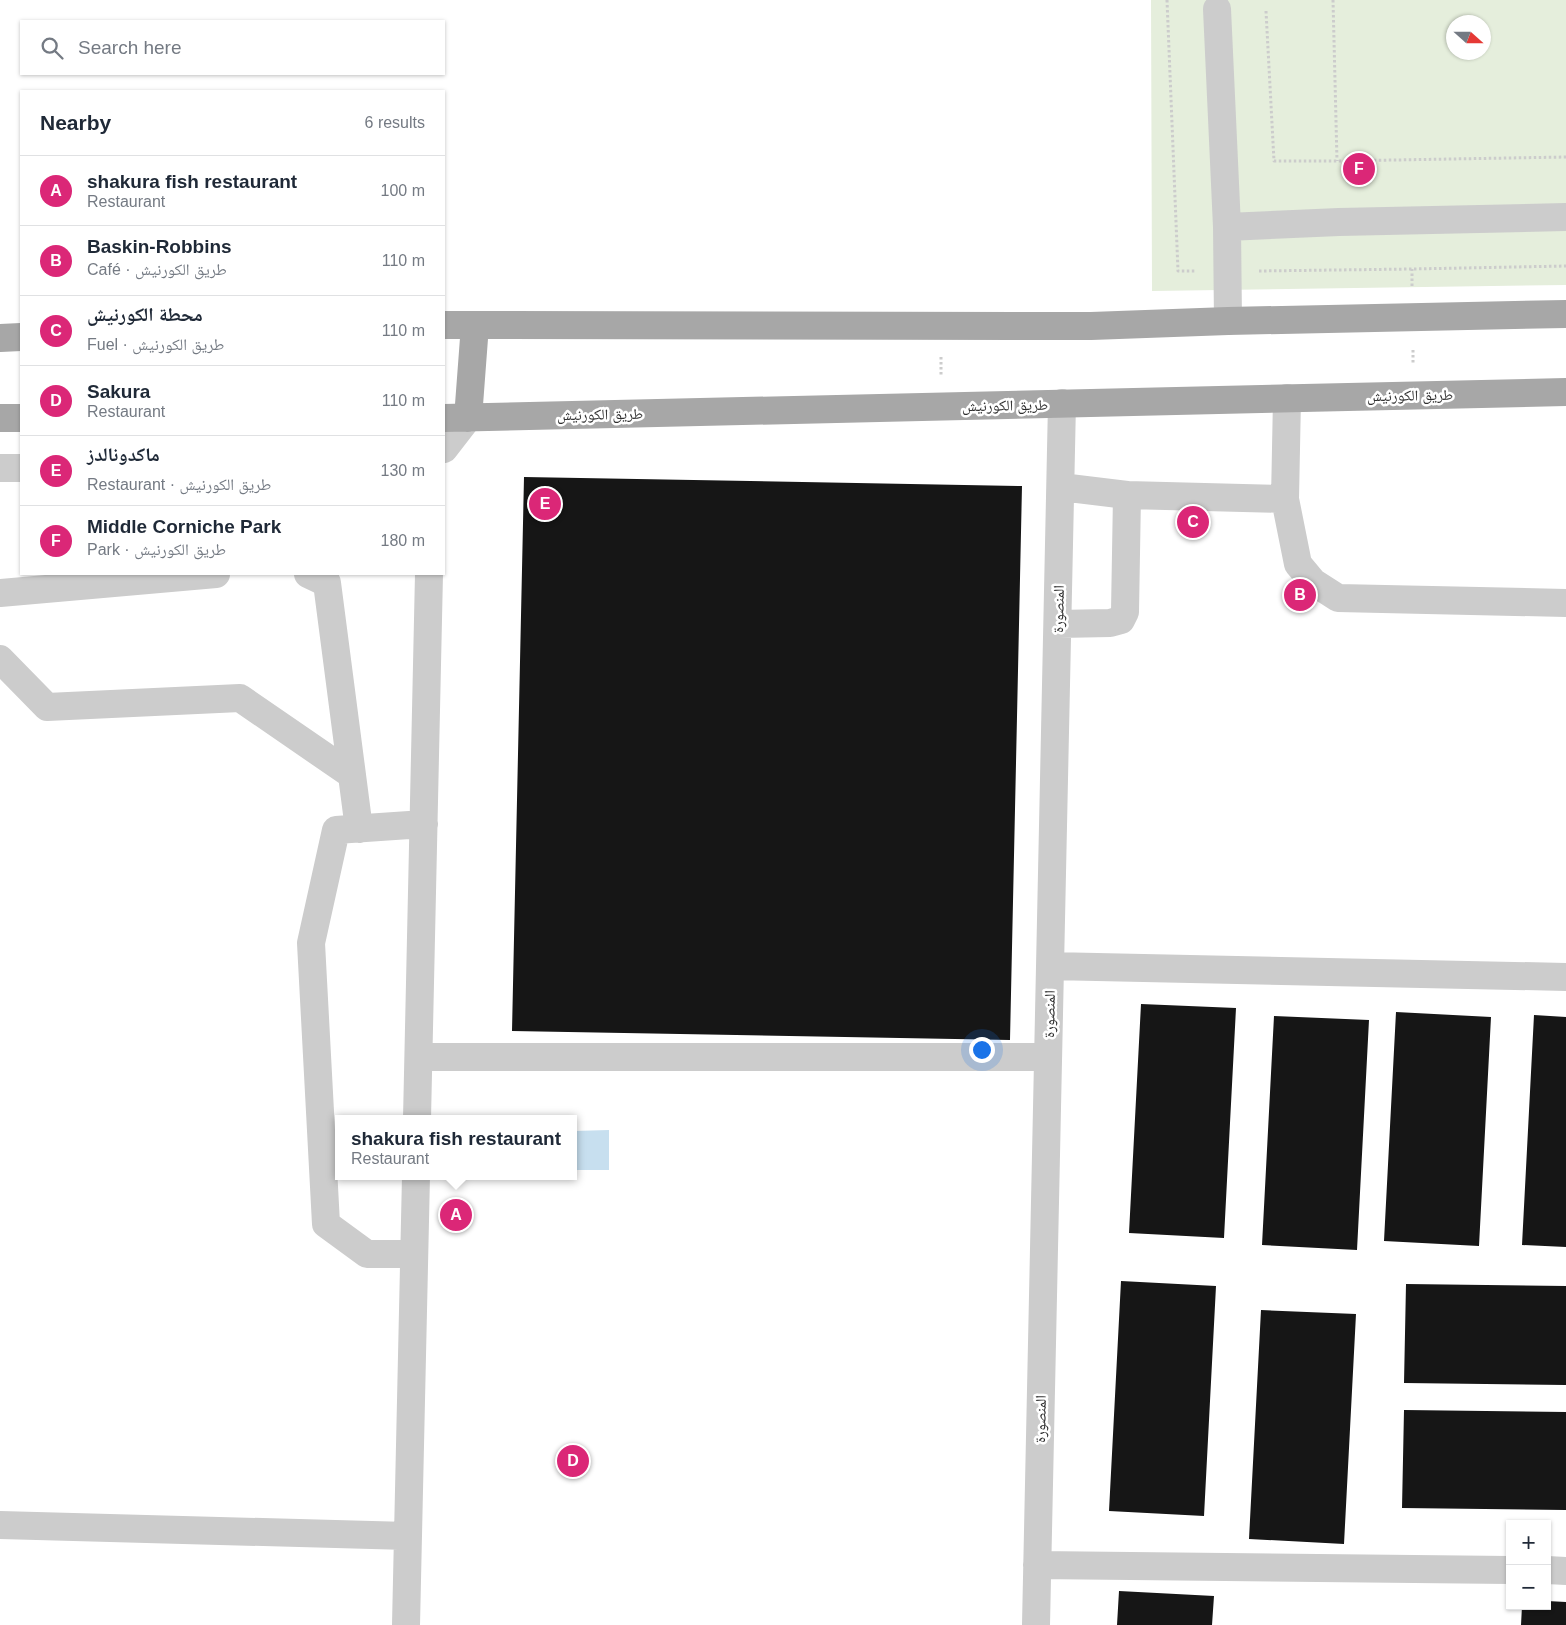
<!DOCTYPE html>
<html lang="en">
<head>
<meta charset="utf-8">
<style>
  :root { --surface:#fff; --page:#f6f6f7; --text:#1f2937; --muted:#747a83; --line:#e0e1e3; --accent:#db2777 }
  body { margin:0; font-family:Arial,"Noto Naskh Arabic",sans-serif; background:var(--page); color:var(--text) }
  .controls { position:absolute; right:15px; bottom:15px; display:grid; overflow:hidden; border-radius:0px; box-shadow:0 1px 4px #0004 }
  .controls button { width:45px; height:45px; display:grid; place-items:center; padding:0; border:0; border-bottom:1px solid var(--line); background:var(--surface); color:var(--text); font:25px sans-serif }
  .compass { position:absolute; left:1446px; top:15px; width:45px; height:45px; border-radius:50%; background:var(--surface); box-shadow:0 1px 4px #0004; rotate:111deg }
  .you { position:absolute; left:981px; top:1049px; width:18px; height:18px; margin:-12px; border:4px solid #fff; border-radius:50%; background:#1a73e8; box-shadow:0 0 0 8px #1a73e833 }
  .badge { display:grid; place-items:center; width:32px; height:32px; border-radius:50%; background:var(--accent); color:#fff; font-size:16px; font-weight:700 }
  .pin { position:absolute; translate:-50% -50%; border:2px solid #fff; box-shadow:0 1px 5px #0006 }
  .popup { position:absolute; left:335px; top:1115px; width:242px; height:65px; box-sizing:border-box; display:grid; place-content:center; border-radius:0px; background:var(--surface); filter:drop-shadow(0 1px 4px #0005); font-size:16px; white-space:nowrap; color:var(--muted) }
  .popup b { font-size:19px; color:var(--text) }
  .popup::after { content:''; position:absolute; left:50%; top:100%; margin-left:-10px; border:10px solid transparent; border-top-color:var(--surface) }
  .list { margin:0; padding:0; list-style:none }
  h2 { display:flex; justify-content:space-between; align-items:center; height:65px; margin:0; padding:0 20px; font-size:21px }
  h2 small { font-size:16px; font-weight:400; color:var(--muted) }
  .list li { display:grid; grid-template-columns:32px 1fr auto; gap:15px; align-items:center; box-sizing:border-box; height:70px; padding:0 20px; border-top:1px solid var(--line) }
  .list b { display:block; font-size:19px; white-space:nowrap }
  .list p { margin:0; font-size:16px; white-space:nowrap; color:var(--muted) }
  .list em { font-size:16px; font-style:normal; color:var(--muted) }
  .icon { flex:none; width:28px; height:28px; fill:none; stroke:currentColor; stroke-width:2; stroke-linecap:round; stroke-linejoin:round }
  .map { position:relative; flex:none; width:1566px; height:1625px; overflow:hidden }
  .search { position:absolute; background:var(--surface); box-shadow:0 1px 4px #0004; left:20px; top:20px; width:425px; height:55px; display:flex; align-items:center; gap:12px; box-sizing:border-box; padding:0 18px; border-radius:0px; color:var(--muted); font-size:19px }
  .panel { position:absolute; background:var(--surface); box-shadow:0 1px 4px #0004; left:20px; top:90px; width:425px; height:485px; border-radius:0px }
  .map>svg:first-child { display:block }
</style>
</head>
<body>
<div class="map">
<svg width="1566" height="1625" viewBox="0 0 1566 1625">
  <rect width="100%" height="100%" fill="#fff"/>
  <path fill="#e5eedc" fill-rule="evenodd" d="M1151 0H1566V285L1152 291ZM1454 22H1484V52H1454Z"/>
  <path fill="#c7dfef" d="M609 1130V1170H574V1131Z"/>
  <path fill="#161616" d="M524 477 1022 486 1010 1040 512 1031Z
    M1141 1004 1236 1008 1224 1238 1129 1233Z
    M1396 1012 1491 1017 1479 1246 1384 1241Z
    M1534 1015 1566 1017V1247L1522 1245Z
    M1274 1016 1369 1020 1357 1250 1262 1245Z
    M1121 1281 1216 1286 1204 1516 1109 1511Z
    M1406 1284 1566 1286V1385L1404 1383Z
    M1261 1310 1356 1314 1344 1544 1249 1539Z
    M1404 1410 1566 1412V1510L1402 1508Z
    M1119 1591 1214 1596 1212 1625H1117Z
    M1547 1601 1566 1602V1625H1521L1522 1606H1547Z"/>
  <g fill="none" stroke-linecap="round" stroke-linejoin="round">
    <path stroke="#ccc" stroke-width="3" stroke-dasharray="2.5 2.5" stroke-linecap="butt" d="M1167 0 1178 271H1195
      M1333 0 1337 161
      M1266 11 1274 161H1337L1566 157
      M1259 271 1412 269 1566 266
      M1412 286V269
      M1413 350V364
      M941 357V375"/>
    <path stroke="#ccc" stroke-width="28" d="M1217 9 1227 227
      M1228 321 1227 227 1339 222 1566 217
      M1287 398 1285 499 1298 564 1313 582 1338 598 1566 603
      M444 449 468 418
      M0 468H21
      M1127 495 1285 499
      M308 574 327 583 359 829
      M0 593 216 574
      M1058 624 1110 623 1121 620 1125 612 1127 495 1061 487
      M0 659 47 707 240 698 352 775
      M1050 966 1566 977
      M419 1057H1048
      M417 1119 429 574
      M414 1254H367L326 1224 311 943 336 830 424 824
      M0 1525 408 1536
      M1037 1565 1510 1570
      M1547 1570 1566 1571
      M406 1625 416 1176
      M1036 1625 1062 403"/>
    <path stroke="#a7a7a7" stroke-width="28" d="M444 325 1091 326 1228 321 1566 314
      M0 338 21 337
      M0 418H21
      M444 418 1566 392
      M468 418 475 325"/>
  </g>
  <g text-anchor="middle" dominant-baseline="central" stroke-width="5" stroke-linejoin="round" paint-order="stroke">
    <g font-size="15" fill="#2f2f2f" stroke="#fff">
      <text transform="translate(1410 395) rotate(-1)">طريق الكورنيش</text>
      <text transform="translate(1005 405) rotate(-1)">طريق الكورنيش</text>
      <text transform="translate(600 414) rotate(-1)">طريق الكورنيش</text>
      <text transform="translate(1058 609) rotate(-89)">المنصورة</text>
      <text transform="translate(1049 1014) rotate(-89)">المنصورة</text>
      <text transform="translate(1040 1419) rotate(-89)">المنصورة</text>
    </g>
  </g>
</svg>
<div class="controls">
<button>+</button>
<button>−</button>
</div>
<svg class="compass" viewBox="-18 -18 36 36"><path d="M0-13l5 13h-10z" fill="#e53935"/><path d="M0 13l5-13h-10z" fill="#747a83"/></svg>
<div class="you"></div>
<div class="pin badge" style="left:456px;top:1215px">A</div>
<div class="popup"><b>shakura fish restaurant</b>Restaurant</div>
<div class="pin badge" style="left:1300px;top:595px">B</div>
<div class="pin badge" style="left:1193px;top:522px">C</div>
<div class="pin badge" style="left:573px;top:1461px">D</div>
<div class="pin badge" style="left:545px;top:504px">E</div>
<div class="pin badge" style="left:1359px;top:169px">F</div>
<div class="search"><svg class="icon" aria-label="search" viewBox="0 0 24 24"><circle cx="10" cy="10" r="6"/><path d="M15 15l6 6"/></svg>Search here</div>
<section class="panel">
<h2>Nearby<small>6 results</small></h2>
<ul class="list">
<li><span class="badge">A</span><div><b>shakura fish restaurant</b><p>Restaurant</p></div><em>100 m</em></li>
<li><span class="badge">B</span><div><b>Baskin-Robbins</b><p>Café · طريق الكورنيش</p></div><em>110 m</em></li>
<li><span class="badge">C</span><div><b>محطة الكورنيش</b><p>Fuel · طريق الكورنيش</p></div><em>110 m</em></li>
<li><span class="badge">D</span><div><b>Sakura</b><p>Restaurant</p></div><em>110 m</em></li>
<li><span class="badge">E</span><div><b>ماكدونالدز</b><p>Restaurant · طريق الكورنيش</p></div><em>130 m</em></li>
<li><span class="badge">F</span><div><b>Middle Corniche Park</b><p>Park · طريق الكورنيش</p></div><em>180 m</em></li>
</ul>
</section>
</div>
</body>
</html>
